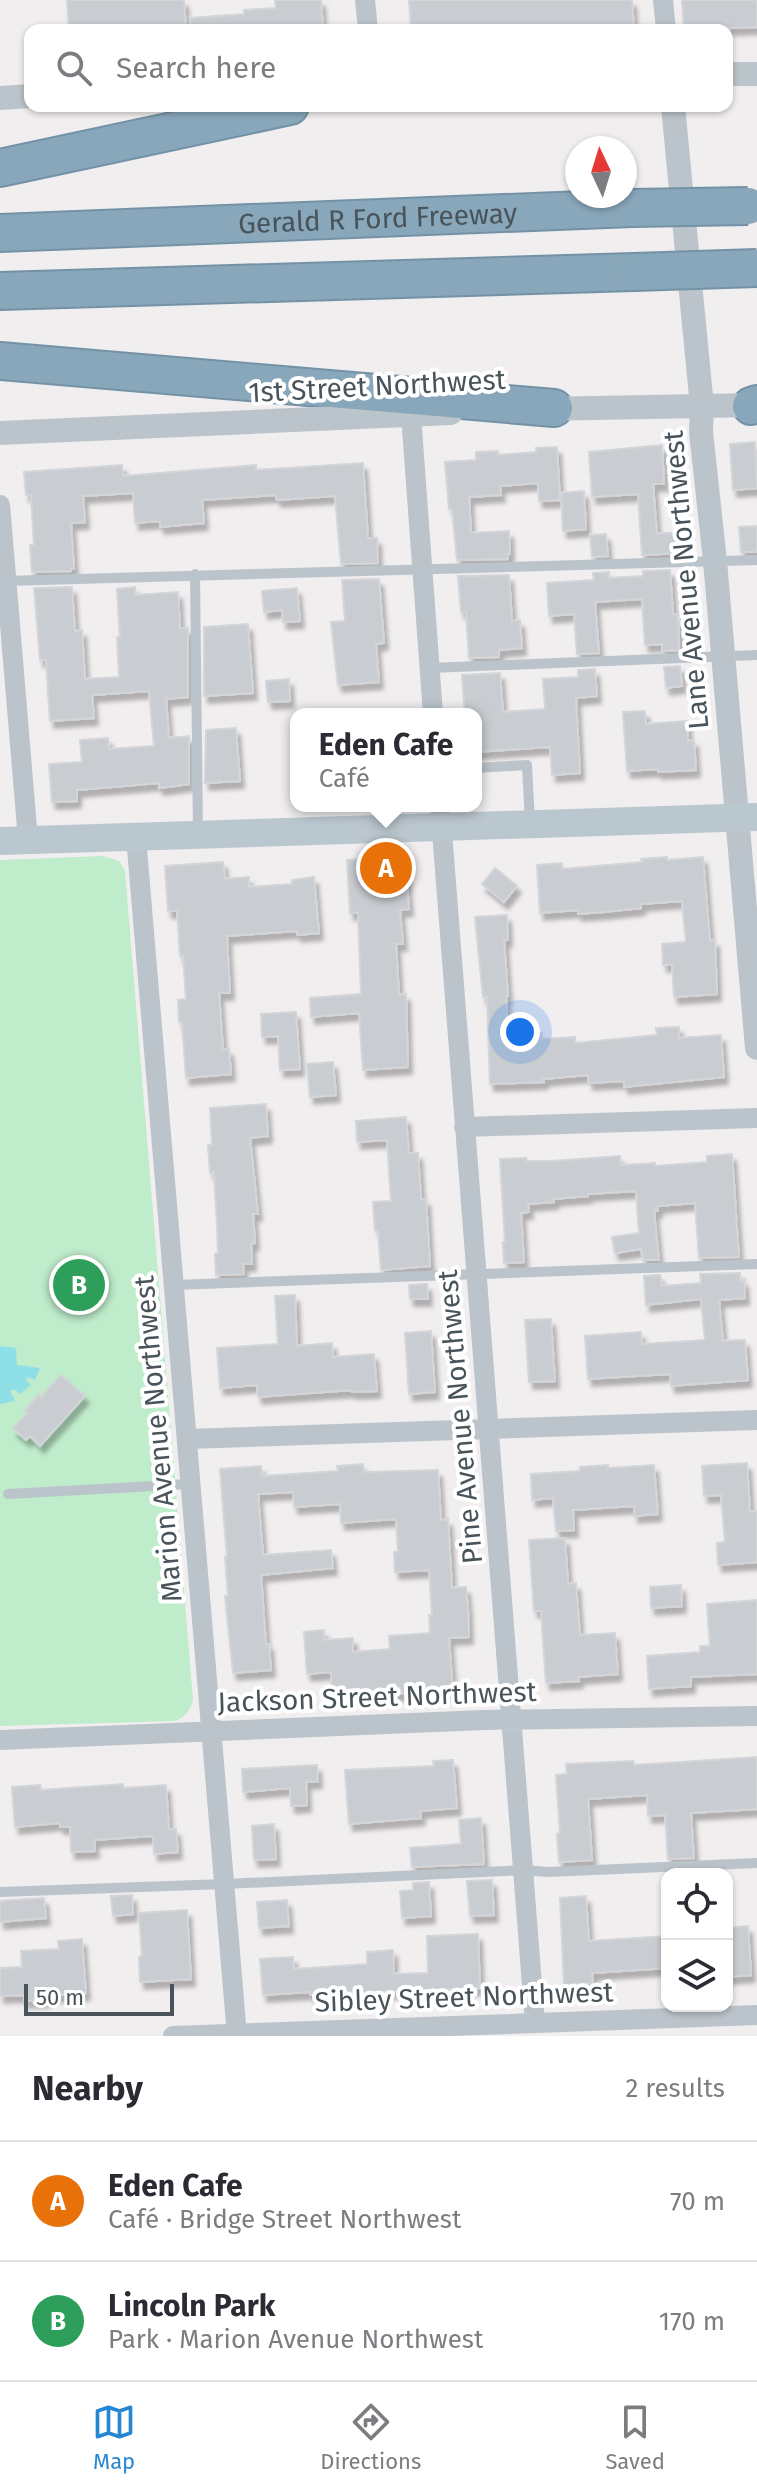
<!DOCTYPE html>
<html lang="en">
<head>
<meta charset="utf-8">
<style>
  :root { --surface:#fff; --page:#f2f2f3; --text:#2b2b33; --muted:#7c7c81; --line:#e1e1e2; --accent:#2587d4 }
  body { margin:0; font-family:"Fira Sans",sans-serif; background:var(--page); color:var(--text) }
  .controls { position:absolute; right:24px; bottom:24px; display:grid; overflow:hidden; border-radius:16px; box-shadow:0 2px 6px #0004 }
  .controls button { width:72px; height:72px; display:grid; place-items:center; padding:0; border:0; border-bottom:2px solid var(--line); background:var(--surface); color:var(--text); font:40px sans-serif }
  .compass { position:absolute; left:565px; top:136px; width:72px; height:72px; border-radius:50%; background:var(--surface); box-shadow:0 2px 6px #0004; rotate:356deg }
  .scale { position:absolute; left:24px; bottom:20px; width:150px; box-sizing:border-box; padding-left:8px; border:4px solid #48545a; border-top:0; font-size:22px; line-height:28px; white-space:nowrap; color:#48545a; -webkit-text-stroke:6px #fff; paint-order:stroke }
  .you { position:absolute; left:520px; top:1032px; width:28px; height:28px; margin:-20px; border:6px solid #fff; border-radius:50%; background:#1a73e8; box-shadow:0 0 0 12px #1a73e833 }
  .badge { display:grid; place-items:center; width:52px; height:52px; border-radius:50%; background:var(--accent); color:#fff; font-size:26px; font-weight:700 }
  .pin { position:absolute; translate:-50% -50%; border:4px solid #fff; box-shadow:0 2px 8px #0006 }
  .popup { position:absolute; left:290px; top:708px; width:192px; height:104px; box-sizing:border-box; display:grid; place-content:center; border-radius:16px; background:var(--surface); filter:drop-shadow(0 2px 6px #0005); font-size:26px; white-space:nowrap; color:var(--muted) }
  .popup b { font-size:30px; color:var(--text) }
  .popup::after { content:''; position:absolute; left:50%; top:100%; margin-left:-16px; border:16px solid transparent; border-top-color:var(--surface) }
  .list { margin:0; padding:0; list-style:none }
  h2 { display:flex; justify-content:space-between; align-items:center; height:104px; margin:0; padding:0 32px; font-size:34px }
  h2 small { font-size:26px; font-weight:400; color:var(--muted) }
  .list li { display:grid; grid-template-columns:52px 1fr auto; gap:24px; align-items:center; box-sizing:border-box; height:120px; padding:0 32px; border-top:2px solid var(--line) }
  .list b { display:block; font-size:30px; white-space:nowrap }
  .list p { margin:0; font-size:26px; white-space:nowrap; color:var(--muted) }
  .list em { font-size:26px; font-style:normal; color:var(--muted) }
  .icon { flex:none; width:44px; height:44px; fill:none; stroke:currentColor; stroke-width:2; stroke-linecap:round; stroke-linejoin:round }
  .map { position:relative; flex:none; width:757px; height:2036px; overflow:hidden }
  .search { position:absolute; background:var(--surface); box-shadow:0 2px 6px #0004; left:24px; right:24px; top:24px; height:88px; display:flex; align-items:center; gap:20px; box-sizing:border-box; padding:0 28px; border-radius:16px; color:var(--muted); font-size:30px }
  .sheet { height:344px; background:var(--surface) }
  nav { display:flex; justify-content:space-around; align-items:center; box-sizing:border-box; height:112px; border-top:2px solid var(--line); background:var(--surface); font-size:22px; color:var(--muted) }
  nav a { display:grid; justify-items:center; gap:4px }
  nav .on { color:var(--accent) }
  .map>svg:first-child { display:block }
</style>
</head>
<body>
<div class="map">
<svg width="757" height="2036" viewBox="0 0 757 2036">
  <defs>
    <filter id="shadow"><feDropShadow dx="4" dy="7" stdDeviation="2" flood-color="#0004"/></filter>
  </defs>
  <rect width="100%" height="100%" fill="#f1eeef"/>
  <path fill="#bfeccb" d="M103 856 119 861 125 871 193 1700C190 1711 185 1718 174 1721L0 1726V860Z"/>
  <path fill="#8fdfe6" d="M0 1346 16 1348 17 1365 40 1368 35 1380 28 1377 26 1380 31 1385 20 1394 14 1389 10 1391 15 1401 0 1404Z"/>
  <path fill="#c9ccd1" stroke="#d3d5d9" stroke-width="2" filter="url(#shadow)" d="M67 0H184L186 30H69Z
    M275 0H321L323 30H191L190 18 244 14V10L276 8Z
    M409 0H632L634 30H536V25L472 28V30H446V28L411 30Z
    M682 0H757V27L684 30Z
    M755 442 757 488 733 490 730 444Z
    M662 445 664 484H653L657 534 681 532 682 553 642 555 638 494 592 497 589 452Z
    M557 447 560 500 539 501 538 483 500 486 501 495 469 497 471 533 509 531 510 554H508V559L457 560 452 509H449L445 462 476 460V452L498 451V455L536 452V448Z
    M363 463 368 538H377L378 563 341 564 335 496 277 500 276 495 202 500 204 523 160 527V521L135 523 133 493 83 496 85 522 71 523 74 569H71V571L32 572 30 545H34L31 495H26L24 472 122 465 123 476 256 465V470Z
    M584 491 586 529 563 531 561 493Z
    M757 526V552H741L739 527Z
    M606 534 608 556 592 557 590 535Z
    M670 570 673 614H678L679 650 662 651V644L645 645 642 599 595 602 599 653 577 654 574 614 549 616 547 583 594 580 593 573 609 572V578L643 576V571Z
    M509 575 512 621 520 620 522 648 499 650V657L469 658 466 612H461L458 576Z
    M379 579 384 643 376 644 379 682 338 685 331 622 345 621 342 580Z
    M72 587 75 631 82 630 85 679 119 677 117 637H120L117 589 135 587V595L178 592 180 628H188V697L166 699 169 738 189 736V784L159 788V783L77 790V801L52 802 49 764 82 762 80 740 108 738 109 749 154 746 149 691 92 695 94 718 50 721 46 660H40L34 588Z
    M297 588 300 621 283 622 282 610 264 612 262 591Z
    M248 624 253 693 204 696V627Z
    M680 666 682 686 666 688 664 667Z
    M595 669 597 696 576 698 580 773 552 775 550 747 476 752V714H465L462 675 500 673 503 712 545 709 543 679 578 677V670Z
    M289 679 290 701 268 702 266 681Z
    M645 711 646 724 687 721 688 741 694 740 696 770 658 772V769L627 771 623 712Z
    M236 728 240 781 205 783 206 730Z
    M405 856 409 909 400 910 403 944H396L399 995 406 994 408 1067 363 1070 359 1013 311 1017 310 998 361 994 358 913H350L347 860Z
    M667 857V860L703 857 710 941 715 940 717 994 674 997 672 964 663 965 662 944 686 942 682 901 641 904V908L604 912 578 914V910L540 913 537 865 562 863V869L642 862 641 859Z
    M223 862 225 879 249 877V887L292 884V880L314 877 319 933 297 935V931L227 936 230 993H219L223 1049H229L231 1074 186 1078 182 1022H179L178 1000 186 999 183 956H180L177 911H168L165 866Z
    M495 868 517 886 504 902 482 884Z
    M507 915 508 940H504L508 996H506L508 1035 542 1033V1039L575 1037V1043L657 1035 656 1028 679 1027V1038L721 1035 724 1077 624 1087V1081L589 1083 588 1075 543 1079 544 1082 490 1084 487 997H483L475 917Z
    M296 1012 300 1069 280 1070 278 1036 262 1037 261 1014Z
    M333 1062 336 1095 310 1097 307 1064Z
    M266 1104 268 1136 250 1138 258 1214H253L255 1243 251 1244 252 1264H243L244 1274 216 1275 215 1254 218 1253 217 1224 214 1172 210 1173 208 1145H212L210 1108Z
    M406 1117 409 1153H418L421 1199H426L430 1266 381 1270 378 1230H375L373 1202 391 1201 387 1140 357 1142 356 1121Z
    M732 1154 739 1257 699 1258 695 1203 658 1206V1211H654L659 1260H643L641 1249 615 1253 612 1237 639 1233 636 1191 588 1194V1196L554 1199V1202L528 1204 529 1212 521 1213 524 1262 504 1263 503 1242H505L500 1159 526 1158 527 1161H551L620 1156 621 1165 655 1163V1166L707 1162V1156Z
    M740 1273V1281L744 1280 745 1298 719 1300 723 1341 745 1340 748 1380 671 1386 670 1374 588 1379 585 1336 641 1332 642 1344 705 1340 701 1299 646 1305 644 1276 660 1275 662 1286 701 1283 700 1274Z
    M427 1284 428 1299H410L409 1285Z
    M295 1295 297 1346 332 1343 333 1357 374 1354 377 1391 352 1392V1390L258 1397 257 1385 220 1388 217 1348 278 1344 275 1296Z
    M551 1319 555 1381 529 1382 525 1320Z
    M431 1331 435 1392 409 1394 405 1333Z
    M61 1375 85 1396 40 1446 30 1436 26 1440 13 1429 27 1413 25 1410 39 1394 41 1397Z
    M747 1463 750 1512 757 1511V1562L718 1565 717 1543 725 1542 721 1495 704 1496 702 1466Z
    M363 1464 364 1472 438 1470 441 1520 448 1519 452 1588 466 1587 468 1609 469 1637 449 1638 453 1693 429 1695 428 1691 393 1694V1690L332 1693 331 1672 307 1674 304 1632 324 1630V1640L353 1638V1652L390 1649 389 1636 430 1633 429 1615H432L429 1570 395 1572 394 1552H398L396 1519 341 1523 340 1504 294 1507 293 1492 258 1494 263 1555 331 1550 333 1568 261 1575 266 1644H269L271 1670 233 1673 225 1596H228L225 1557H227L220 1469 261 1466 262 1476 338 1471 337 1466Z
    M608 1465V1468L654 1465 658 1514 634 1516V1506L573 1510 574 1530 556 1531 553 1498 532 1500 531 1474 580 1471V1467Z
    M565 1538 568 1584 576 1583 580 1635 615 1633 618 1674 578 1677 579 1681 546 1683 541 1611H534L529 1540Z
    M681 1585 682 1606 651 1608 650 1587Z
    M757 1600V1674L691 1677V1686L649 1689 647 1656 700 1652V1646H710L707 1604Z
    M757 1757V1809L691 1813 694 1858 668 1859 665 1815 648 1816 647 1795 588 1799 592 1860 559 1862 557 1834 560 1833 556 1775 567 1774 566 1764 633 1761 634 1765Z
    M453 1760 457 1808 420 1811 421 1818 349 1824 345 1770 434 1766 433 1761Z
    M317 1765 318 1781 306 1782 307 1805 291 1806 290 1788 243 1792 242 1769Z
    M123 1784V1788L166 1785 169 1829H176L178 1852 154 1854 153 1836 94 1840 95 1851 71 1852 70 1827H60V1823L15 1827 12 1787 40 1785 41 1790Z
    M481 1818 484 1864 412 1867 410 1848 461 1844 459 1820Z
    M274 1824 276 1859 254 1860 252 1826Z
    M492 1880 494 1915 470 1916 467 1881Z
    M429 1882 431 1916 402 1918 400 1891 413 1890V1883Z
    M132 1895 133 1914 113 1916 111 1896Z
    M586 1896 589 1941 667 1936V1968L592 1973 593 1983 564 1985 560 1898Z
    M44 1898 46 1918 0 1922V1901Z
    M287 1900 289 1926 259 1928 257 1902Z
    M187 1910 191 1979 140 1982 139 1957 142 1956 139 1913Z
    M748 1926 751 1975 727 1977V1928Z
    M478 1934 480 1988 310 1995V1992L263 1995 260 1959 293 1957 294 1969 367 1964V1952L393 1950 394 1974 428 1973 427 1936Z
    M82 1939 86 1993 46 1996V2000L24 2001V1995L0 1996V1968L22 1967 21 1951 59 1949 58 1941Z"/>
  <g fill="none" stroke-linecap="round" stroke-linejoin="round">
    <g stroke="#7492a6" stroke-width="40">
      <g id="motorway">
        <path d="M0 168 290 106"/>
        <path id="s1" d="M0 233 632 208"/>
        <path d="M0 291 634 272"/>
        <path d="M0 361 554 408"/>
        <path d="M751 406 757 404"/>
      </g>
    </g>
    <path stroke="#bbc4ca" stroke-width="10" d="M195 574 198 832
      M6 581 757 560
      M430 668 757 655
      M476 768 527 765 530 823
      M174 1285 757 1264
      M8 1494 190 1484
      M0 1892 225 1884 524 1870 548 1872 757 1863"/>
    <path stroke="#bbc4ca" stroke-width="20" d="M365 0 368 30
      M663 0 666 30
      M411 415 433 714
      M0 505 28 840
      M440 806 535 2023
      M136 837 237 2036
      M464 1127 757 1118
      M187 1439 757 1420
      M0 1740 484 1720 757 1716
      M173 2036 757 2015"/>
    <path stroke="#bbc4ca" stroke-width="24" d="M727 74H757
      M0 98 30 96
      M673 106 702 407 701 432 715 561 757 1048
      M539 409 757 405
      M0 433 451 413"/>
    <path stroke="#bbc7cf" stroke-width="28" d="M0 841 757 817"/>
    <use href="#motorway" stroke="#89a7ba" stroke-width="36"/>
    <g stroke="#7492a6" stroke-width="40" stroke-linecap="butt">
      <path id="motorway-bridge" d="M632 208 748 206
        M634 272 757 268"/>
    </g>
    <use href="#motorway-bridge" stroke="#89a7ba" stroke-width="36"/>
  </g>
  <g text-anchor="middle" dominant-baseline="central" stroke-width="8" stroke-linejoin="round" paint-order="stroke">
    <g font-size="28" fill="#48545a" stroke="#fff">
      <text stroke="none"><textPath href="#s1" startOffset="378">Gerald R Ford Freeway</textPath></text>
      <text transform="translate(377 386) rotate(-3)">1st Street Northwest</text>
      <text transform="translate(686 580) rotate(-95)">Lane Avenue Northwest</text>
      <text transform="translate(460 1417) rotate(-95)">Pine Avenue Northwest</text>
      <text transform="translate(158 1439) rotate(-95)">Marion Avenue Northwest</text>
      <text transform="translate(377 1697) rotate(-2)">Jackson Street Northwest</text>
      <text transform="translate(464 1997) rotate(-2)">Sibley Street Northwest</text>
    </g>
  </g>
</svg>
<div class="controls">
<button><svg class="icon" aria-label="locate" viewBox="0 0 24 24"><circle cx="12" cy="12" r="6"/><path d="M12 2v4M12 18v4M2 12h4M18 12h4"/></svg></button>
<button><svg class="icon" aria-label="layers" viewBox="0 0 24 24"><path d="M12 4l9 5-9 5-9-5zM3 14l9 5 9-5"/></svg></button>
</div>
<svg class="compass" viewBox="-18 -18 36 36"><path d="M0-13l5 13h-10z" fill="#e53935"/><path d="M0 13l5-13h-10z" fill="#7c7c81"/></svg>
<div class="scale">50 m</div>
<div class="you"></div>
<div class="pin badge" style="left:386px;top:868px;background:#e8710a">A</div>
<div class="popup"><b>Eden Cafe</b>Café</div>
<div class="pin badge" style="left:79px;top:1285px;background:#2e9e5b">B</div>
<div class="search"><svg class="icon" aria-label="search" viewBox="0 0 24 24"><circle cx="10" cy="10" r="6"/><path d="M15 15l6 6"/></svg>Search here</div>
</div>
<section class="sheet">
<h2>Nearby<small>2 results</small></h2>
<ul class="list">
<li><span class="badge" style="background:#e8710a">A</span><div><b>Eden Cafe</b><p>Café · Bridge Street Northwest</p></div><em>70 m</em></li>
<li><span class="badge" style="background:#2e9e5b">B</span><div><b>Lincoln Park</b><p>Park · Marion Avenue Northwest</p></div><em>170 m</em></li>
</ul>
</section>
<nav>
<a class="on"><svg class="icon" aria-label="map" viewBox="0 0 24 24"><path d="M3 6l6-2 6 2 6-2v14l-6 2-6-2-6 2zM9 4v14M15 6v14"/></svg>Map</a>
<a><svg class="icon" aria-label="directions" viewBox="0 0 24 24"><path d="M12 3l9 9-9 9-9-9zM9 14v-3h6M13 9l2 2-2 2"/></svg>Directions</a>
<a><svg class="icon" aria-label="saved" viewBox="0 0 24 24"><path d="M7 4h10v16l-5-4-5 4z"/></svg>Saved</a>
</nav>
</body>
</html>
